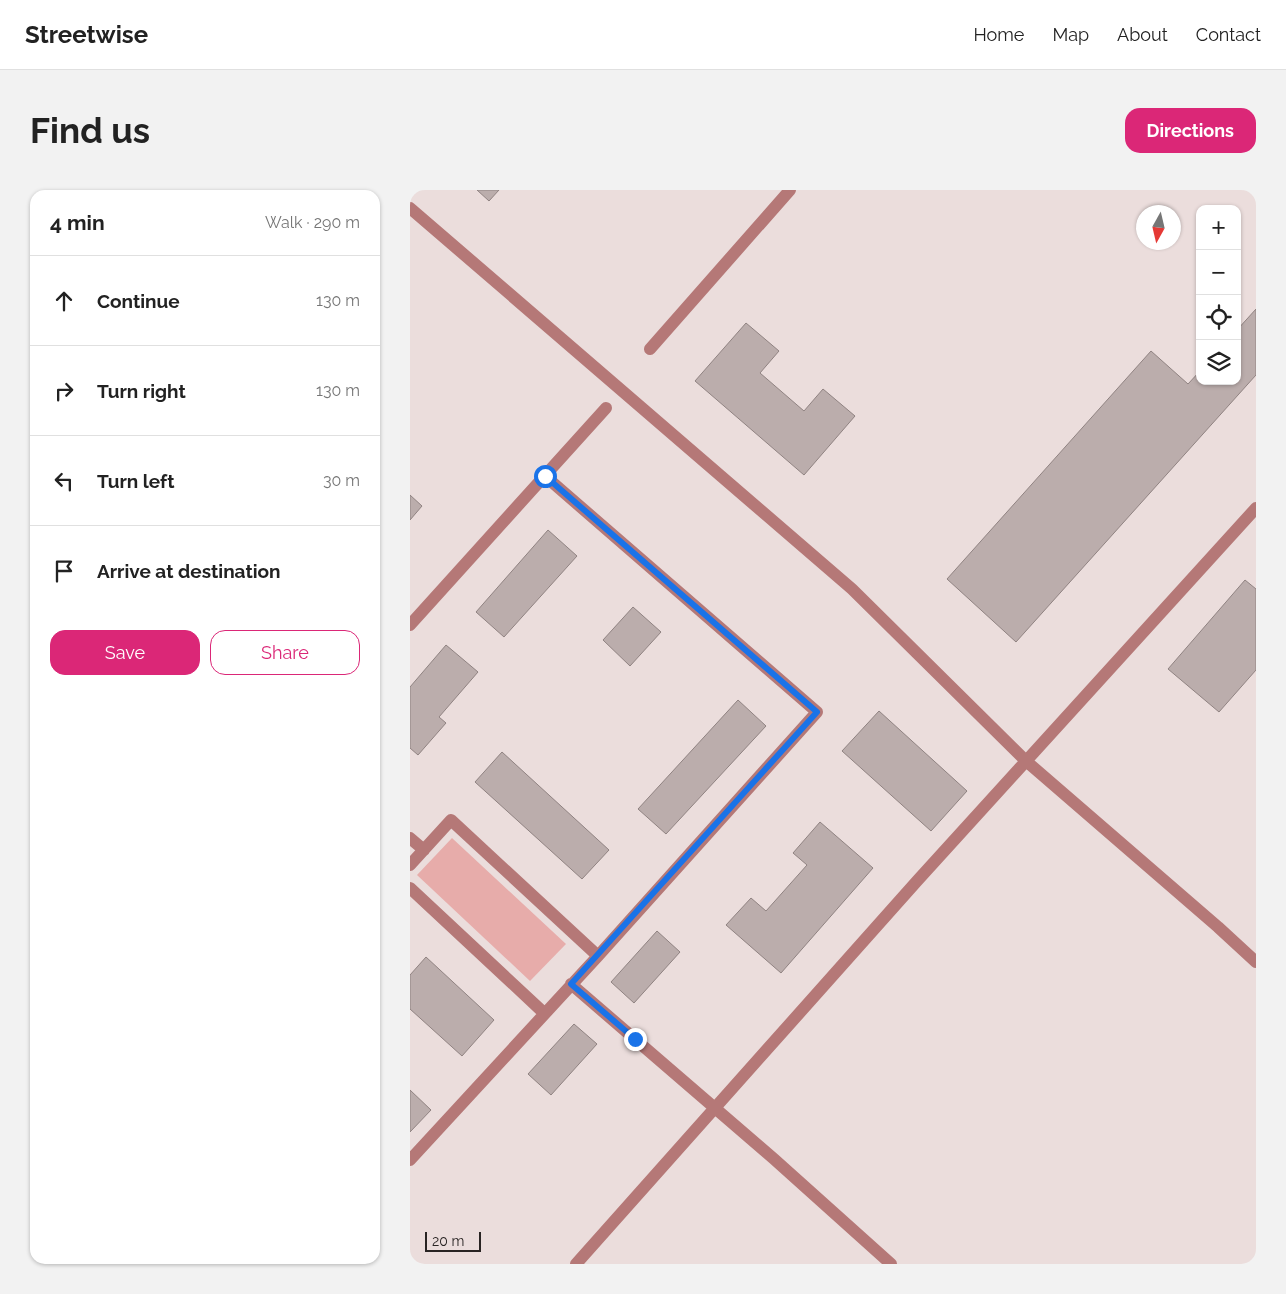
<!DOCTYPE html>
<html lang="en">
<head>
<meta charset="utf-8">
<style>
  :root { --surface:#fff; --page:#f2f2f2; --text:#222; --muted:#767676; --line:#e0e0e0; --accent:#db2777 }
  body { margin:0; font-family:Raleway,sans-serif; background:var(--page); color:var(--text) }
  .controls { position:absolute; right:15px; top:15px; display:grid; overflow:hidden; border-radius:10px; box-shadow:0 1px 4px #0004 }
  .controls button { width:45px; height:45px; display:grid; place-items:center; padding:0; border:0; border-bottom:1px solid var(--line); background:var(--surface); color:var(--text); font:25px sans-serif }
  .compass { position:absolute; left:726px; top:15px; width:45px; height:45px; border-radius:50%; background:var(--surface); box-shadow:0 1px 4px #0004; rotate:188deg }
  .scale { position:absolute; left:15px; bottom:12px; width:56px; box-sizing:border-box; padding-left:5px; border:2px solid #292423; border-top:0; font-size:14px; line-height:18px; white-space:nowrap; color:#292423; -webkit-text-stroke:4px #ebdddc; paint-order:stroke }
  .stop { position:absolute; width:15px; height:15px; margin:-11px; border:4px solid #1a73e8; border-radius:50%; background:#fff }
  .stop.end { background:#1a73e8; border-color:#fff; box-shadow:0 1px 5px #0008 }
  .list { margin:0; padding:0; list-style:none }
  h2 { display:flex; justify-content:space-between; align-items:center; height:65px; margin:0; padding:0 20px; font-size:21px }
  h2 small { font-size:16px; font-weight:400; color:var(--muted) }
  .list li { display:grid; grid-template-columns:32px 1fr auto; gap:15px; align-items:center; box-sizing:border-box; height:90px; padding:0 20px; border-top:1px solid var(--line) }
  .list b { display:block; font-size:19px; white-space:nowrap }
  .list em { font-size:16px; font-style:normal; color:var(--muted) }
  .actions { display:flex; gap:10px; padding:15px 20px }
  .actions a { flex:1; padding:11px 0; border:1px solid var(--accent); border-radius:15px; text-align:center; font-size:18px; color:var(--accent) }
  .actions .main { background:var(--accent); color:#fff }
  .icon { flex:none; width:28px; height:28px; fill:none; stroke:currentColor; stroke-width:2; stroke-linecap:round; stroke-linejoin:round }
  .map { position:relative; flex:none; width:846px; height:1074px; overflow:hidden; border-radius:15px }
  header { display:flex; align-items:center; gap:30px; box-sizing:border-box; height:70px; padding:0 25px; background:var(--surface); border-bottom:1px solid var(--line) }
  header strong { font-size:24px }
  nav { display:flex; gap:28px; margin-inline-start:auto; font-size:18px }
  .intro { display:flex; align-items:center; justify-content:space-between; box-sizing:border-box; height:120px; padding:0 30px }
  h1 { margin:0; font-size:35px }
  .button { padding:12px 22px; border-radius:15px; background:var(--accent); color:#fff; font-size:18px; font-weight:700 }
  main { display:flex; gap:30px; padding:0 30px }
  aside { flex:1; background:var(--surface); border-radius:15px; box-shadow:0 1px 4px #0004 }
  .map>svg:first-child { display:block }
</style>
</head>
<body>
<header>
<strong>Streetwise</strong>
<nav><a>Home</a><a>Map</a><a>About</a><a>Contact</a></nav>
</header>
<div class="intro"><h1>Find us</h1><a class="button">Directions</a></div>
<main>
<aside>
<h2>4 min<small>Walk · 290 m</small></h2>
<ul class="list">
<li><svg class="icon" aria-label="ahead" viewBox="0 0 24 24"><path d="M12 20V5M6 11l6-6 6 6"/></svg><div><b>Continue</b></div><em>130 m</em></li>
<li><svg class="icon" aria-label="right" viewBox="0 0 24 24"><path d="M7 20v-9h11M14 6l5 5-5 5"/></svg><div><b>Turn right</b></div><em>130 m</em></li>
<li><svg class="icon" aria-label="left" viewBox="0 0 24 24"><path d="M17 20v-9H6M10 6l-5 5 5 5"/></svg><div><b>Turn left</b></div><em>30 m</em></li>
<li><svg class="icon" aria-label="arrive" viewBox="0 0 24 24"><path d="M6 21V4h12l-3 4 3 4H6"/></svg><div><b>Arrive at destination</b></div></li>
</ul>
<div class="actions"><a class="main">Save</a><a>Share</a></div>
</aside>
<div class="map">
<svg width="846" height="1074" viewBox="0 0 846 1074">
  <rect width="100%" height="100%" fill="#ebdddc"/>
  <path fill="#e7acaa" d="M42 648 156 754 120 791 7 685Z"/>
  <path fill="#bbadac" stroke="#908382" d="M67 0H89L79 11Z
    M846 119V185L606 452 537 389 741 161 778 194 790 181V191H827V140Z
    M336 133 369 161 350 183 394 221 413 199 445 226 394 285 285 191Z
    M0 305 12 316 0 330Z
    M138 340 167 366 94 447 66 422Z
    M835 390 846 399V480L809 522 758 479Z
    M223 417 251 442 220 476 193 450Z
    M36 455 68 482 29 527 36 533 8 565 0 558V497Z
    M328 510 356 536 256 644 228 619Z
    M469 521 557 601 521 641 432 561Z
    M92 562 199 660 172 689 65 592Z
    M410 632 463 678 371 783 316 735 341 708 356 721 397 675 383 663Z
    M247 741 270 762 224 813 201 792Z
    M16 767 84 830 52 866 0 819V785Z
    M164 834 187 854 141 905 118 884Z
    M0 900 21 920 0 942Z"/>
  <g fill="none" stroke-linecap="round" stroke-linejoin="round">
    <path stroke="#b57877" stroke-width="12" d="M0 18 442 399 616 571 808 737 846 772
      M240 159 380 0
      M0 435 196 218
      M0 648 14 660
      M0 675 41 630 188 766
      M0 698 134 823
      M161 794 364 969 481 1074
      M0 970 188 766 407 522 135 286
      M166 1074 507 691 846 318"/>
  </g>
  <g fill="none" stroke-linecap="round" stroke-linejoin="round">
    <path stroke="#1a73e8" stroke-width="6" d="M135 286 407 522 161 794 225 849"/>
  </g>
</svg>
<div class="controls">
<button>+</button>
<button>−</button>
<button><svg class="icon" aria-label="locate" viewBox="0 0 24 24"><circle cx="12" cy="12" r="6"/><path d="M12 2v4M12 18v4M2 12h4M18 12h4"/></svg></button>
<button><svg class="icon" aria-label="layers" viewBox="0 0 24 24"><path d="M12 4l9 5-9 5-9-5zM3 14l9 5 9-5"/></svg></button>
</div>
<svg class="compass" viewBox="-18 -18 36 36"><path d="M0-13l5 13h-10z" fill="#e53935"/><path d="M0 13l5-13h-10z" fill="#767676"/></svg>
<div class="scale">20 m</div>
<div class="stop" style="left:135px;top:286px"></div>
<div class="stop end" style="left:225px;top:849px"></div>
</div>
</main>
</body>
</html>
